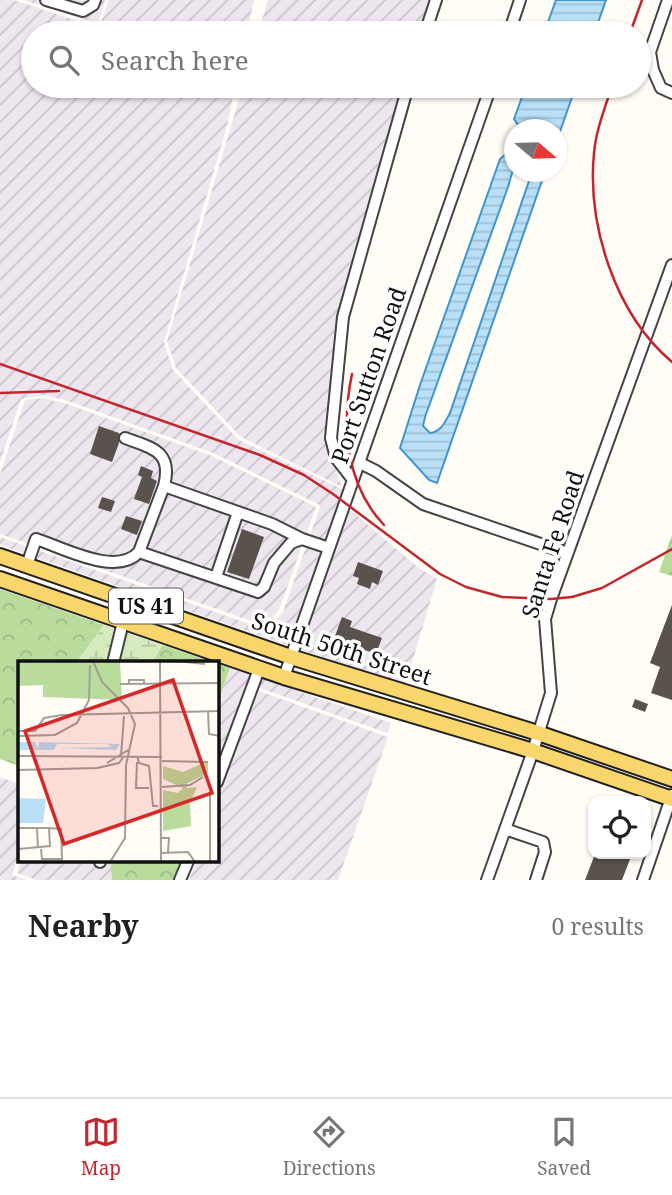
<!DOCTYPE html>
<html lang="en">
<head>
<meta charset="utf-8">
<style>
  :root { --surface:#fff; --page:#f6f6f6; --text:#202124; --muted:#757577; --line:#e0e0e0; --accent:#c4262e }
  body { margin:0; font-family:"Noto Serif",serif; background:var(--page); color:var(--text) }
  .controls { position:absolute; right:21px; bottom:21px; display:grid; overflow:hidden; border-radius:14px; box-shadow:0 2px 5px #0004 }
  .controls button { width:63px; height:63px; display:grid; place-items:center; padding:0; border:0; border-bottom:2px solid var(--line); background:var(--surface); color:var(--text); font:35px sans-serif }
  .compass { position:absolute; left:504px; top:119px; width:63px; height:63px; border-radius:50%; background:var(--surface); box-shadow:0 2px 5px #0004; rotate:109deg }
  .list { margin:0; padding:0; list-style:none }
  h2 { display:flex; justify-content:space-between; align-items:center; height:91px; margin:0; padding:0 28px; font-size:30px }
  h2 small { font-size:23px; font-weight:400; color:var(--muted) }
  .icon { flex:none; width:38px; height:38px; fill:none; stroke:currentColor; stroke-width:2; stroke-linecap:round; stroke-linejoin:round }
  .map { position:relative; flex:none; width:672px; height:880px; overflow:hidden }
  .search { position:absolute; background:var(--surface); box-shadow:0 2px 5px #0004; left:21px; right:21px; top:21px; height:77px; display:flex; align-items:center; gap:18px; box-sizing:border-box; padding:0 24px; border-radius:38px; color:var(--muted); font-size:26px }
  .sheet { height:217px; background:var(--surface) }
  nav { display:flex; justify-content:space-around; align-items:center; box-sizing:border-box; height:98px; border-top:2px solid var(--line); background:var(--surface); font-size:19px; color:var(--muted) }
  nav a { display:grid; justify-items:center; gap:4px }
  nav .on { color:var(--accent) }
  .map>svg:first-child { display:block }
</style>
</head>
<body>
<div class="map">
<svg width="672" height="880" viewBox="0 0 672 880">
  <defs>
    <pattern id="industrial-furrows" width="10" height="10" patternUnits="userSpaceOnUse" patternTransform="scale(1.75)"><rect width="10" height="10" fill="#eee6ef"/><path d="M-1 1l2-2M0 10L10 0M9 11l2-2" fill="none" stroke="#cbc4cc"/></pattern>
    <pattern id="forest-crowns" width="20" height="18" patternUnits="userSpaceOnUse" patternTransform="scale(1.75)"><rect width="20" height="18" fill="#b9dc9c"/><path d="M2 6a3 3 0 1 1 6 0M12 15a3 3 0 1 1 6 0" fill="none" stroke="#9ebc85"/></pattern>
    <pattern id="wetland-marsh" width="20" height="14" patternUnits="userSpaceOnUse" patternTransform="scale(1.75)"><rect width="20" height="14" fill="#d5ebbd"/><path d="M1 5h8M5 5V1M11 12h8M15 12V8" fill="none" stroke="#b6c8a1"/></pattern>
    <pattern id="water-rules" width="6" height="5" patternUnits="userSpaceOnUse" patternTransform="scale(1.75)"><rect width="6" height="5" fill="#b9e0f7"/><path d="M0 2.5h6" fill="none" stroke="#9ebfd3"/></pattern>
  </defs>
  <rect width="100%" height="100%" fill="#fffdf5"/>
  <path fill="url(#industrial-furrows)" d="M0 0H14L99 28 109 0H254L247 33H33V86H235L227 126 164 342 173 370 239 440 344 490 290 646 0 545V537L267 630 283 612 320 507 318 504 213 453 68 401 43 395 21 399 0 462Z
    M24 0H105L98 24Z
    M268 0H442L430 33H258Z
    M243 86H413L361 263 347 327 337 435 332 460 342 487 241 437 176 368 167 341Z
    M43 398 67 404 212 456 316 507 279 610 266 626 0 534V474L25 400Z
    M348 508 419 568 437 579 405 686 299 649Z
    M230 668 391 723 387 733 257 687 252 689 217 790V705Z
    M256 690 388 737 338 880H189L196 861H217V801Z
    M0 777 19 784V854L12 875 27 880H0Z
    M21 861H110L112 880H37L17 873Z"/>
  <path fill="url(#forest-crowns)" d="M672 535V576L659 572Z
    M0 589 104 625 76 663H19V766L0 759Z
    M162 645 216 663H152Z
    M217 663 230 668 217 705Z
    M110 861H181L189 870 185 880H112Z"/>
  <path fill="url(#wetland-marsh)" d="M104 625 162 645 152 663H76Z"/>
  <path fill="url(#water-rules)" stroke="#3f96cf" stroke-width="2" d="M556 0H606L595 31 588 32 582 28 567 30 557 29 552 33H544Z
    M526 86H576L557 140 556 130 521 129 514 119Z
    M512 149 514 150V166L508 187 425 417 423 426 430 433C441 432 445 422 450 413L532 172H545L437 483 429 480 400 448 420 385 500 159Z"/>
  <path fill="#5a524d" d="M99 426 119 433V443L112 462 90 454Z
    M141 466 153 471 151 478 157 481 149 504 134 499 142 477 138 475Z
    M102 497 115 501 111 512 98 508Z
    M126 516 142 521 137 535 121 529Z
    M242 529 264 537 249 579 227 572Z
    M358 562 383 571 378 585 372 582 370 589 357 584 359 578 353 576Z
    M672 605V700L651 693 660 667 650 663Z
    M342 617 352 621 350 627 382 638 376 654 334 639Z
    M635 699 648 704 645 712 632 707Z
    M595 854H632L622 880H585Z"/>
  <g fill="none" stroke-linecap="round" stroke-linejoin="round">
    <g stroke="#444" stroke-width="14">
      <path id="minor" d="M46 0 83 11 93 5 95 0
        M668 0 650 52 653 70 661 88 672 93
        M425 33 436 0
        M509 33 520 0
        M125 438C152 448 173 451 164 486
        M360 463 376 471 423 504 567 553
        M353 480 336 458 331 438 343 317 408 86
        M139 552 164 486 272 524 302 539
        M27 565 36 539C64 548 116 577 139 552L258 592 264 587 274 563 291 543 302 539 329 548
        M216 577 238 512
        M113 663 123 622
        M284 677 491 86
        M217 782 259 669
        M505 829 543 842 545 852 536 880
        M100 861V862
        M180 880 188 861
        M487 880 533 751 551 693 545 619 551 599 672 265
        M643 880 672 795"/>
    </g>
    <g stroke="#222" stroke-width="18">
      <path id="major" d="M0 556 291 657 538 733 672 779
        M0 579 284 677 533 751 672 799"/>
    </g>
    <use href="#minor" stroke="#fff" stroke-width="10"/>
    <use href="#major" stroke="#f9d66b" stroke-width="14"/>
    <path stroke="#c4262e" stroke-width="2.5" d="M630 33 642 0
      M612 86C605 108 596 130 594 153 587 225 615 314 672 362
      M0 364 260 455 304 475 333 494 440 574 466 587 502 597 551 599 572 597 602 588 672 549
      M352 374C341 426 346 485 384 525
      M0 393 59 391"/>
  </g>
  <g text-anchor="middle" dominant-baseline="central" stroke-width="7" stroke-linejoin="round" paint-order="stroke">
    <rect fill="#fff" stroke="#585858" stroke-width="2" x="109" y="588.5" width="74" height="35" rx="5"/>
    <g font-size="21" font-weight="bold" fill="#111">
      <text x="146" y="606">US 41</text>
    </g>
    <g font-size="23" fill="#111" stroke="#fff">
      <text transform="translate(368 375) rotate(-71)">Port Sutton Road</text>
      <text transform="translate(552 544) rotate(-72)">Santa Fe Road</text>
      <text transform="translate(342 648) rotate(18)">South 50th Street</text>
    </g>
  </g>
  <g transform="translate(18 661)">
    <rect width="201" height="201" fill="#fffdf5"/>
    <path d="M1 0H102L104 39 25 36V24L0 25ZM190 100V112L168 123 169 127 179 126 172 142 173 165 145 170V129L160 132 165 127 145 118V105L165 111Z" fill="#b9dc9c"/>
    <path d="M0 81H17L20 88 21 81 102 83 98 89 41 87 94 86 89 83H39L36 89H0ZM0 137 28 138 25 162H0Z" fill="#b9e0f7"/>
    <path fill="none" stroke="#a09f9a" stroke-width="2" d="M75 0 84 21 110 47 117 63 108 104 107 177 92 201M142 0 143 201M158 0 187 3M102 23 202 22M111 23V19H126V24M190 50 191 73 202 75M0 70H17L26 57 44 54 202 50M0 75 37 74 59 62 71 39 72 4M0 95 144 96M103 95 106 55M119 95 121 102 131 105 135 145H140M144 100 190 101M119 101 118 127H131M89 102 112 88M0 109 79 107 101 102 106 95M144 126 172 124 185 116M0 167H31L32 185 0 188M19 167 20 188M143 177H151L150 191M23 188 24 198H44L43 168 31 167M143 192 170 191 177 201M192 201V134"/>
    <path fill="#d62828" fill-opacity="0.15" stroke="#d62828" stroke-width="3.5" d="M155 19 194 132 46 183 7 70Z"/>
    <rect width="201" height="201" fill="none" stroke="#111" stroke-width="3.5"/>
  </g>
</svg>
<div class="controls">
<button><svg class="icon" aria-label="locate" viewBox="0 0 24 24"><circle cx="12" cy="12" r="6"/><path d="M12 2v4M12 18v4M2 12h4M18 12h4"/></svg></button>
</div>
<svg class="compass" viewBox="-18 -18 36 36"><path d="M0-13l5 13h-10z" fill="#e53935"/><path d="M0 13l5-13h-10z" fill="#757577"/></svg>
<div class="search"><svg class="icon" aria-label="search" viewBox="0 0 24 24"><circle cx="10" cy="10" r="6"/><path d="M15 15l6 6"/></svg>Search here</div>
</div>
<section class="sheet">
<h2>Nearby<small>0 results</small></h2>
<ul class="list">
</ul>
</section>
<nav>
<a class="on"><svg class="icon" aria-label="map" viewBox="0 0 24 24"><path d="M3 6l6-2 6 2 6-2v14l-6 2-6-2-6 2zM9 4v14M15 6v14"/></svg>Map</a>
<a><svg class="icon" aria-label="directions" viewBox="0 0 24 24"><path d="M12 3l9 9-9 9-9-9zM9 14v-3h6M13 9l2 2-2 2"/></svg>Directions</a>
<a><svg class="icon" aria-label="saved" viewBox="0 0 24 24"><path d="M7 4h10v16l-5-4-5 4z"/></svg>Saved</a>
</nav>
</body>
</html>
